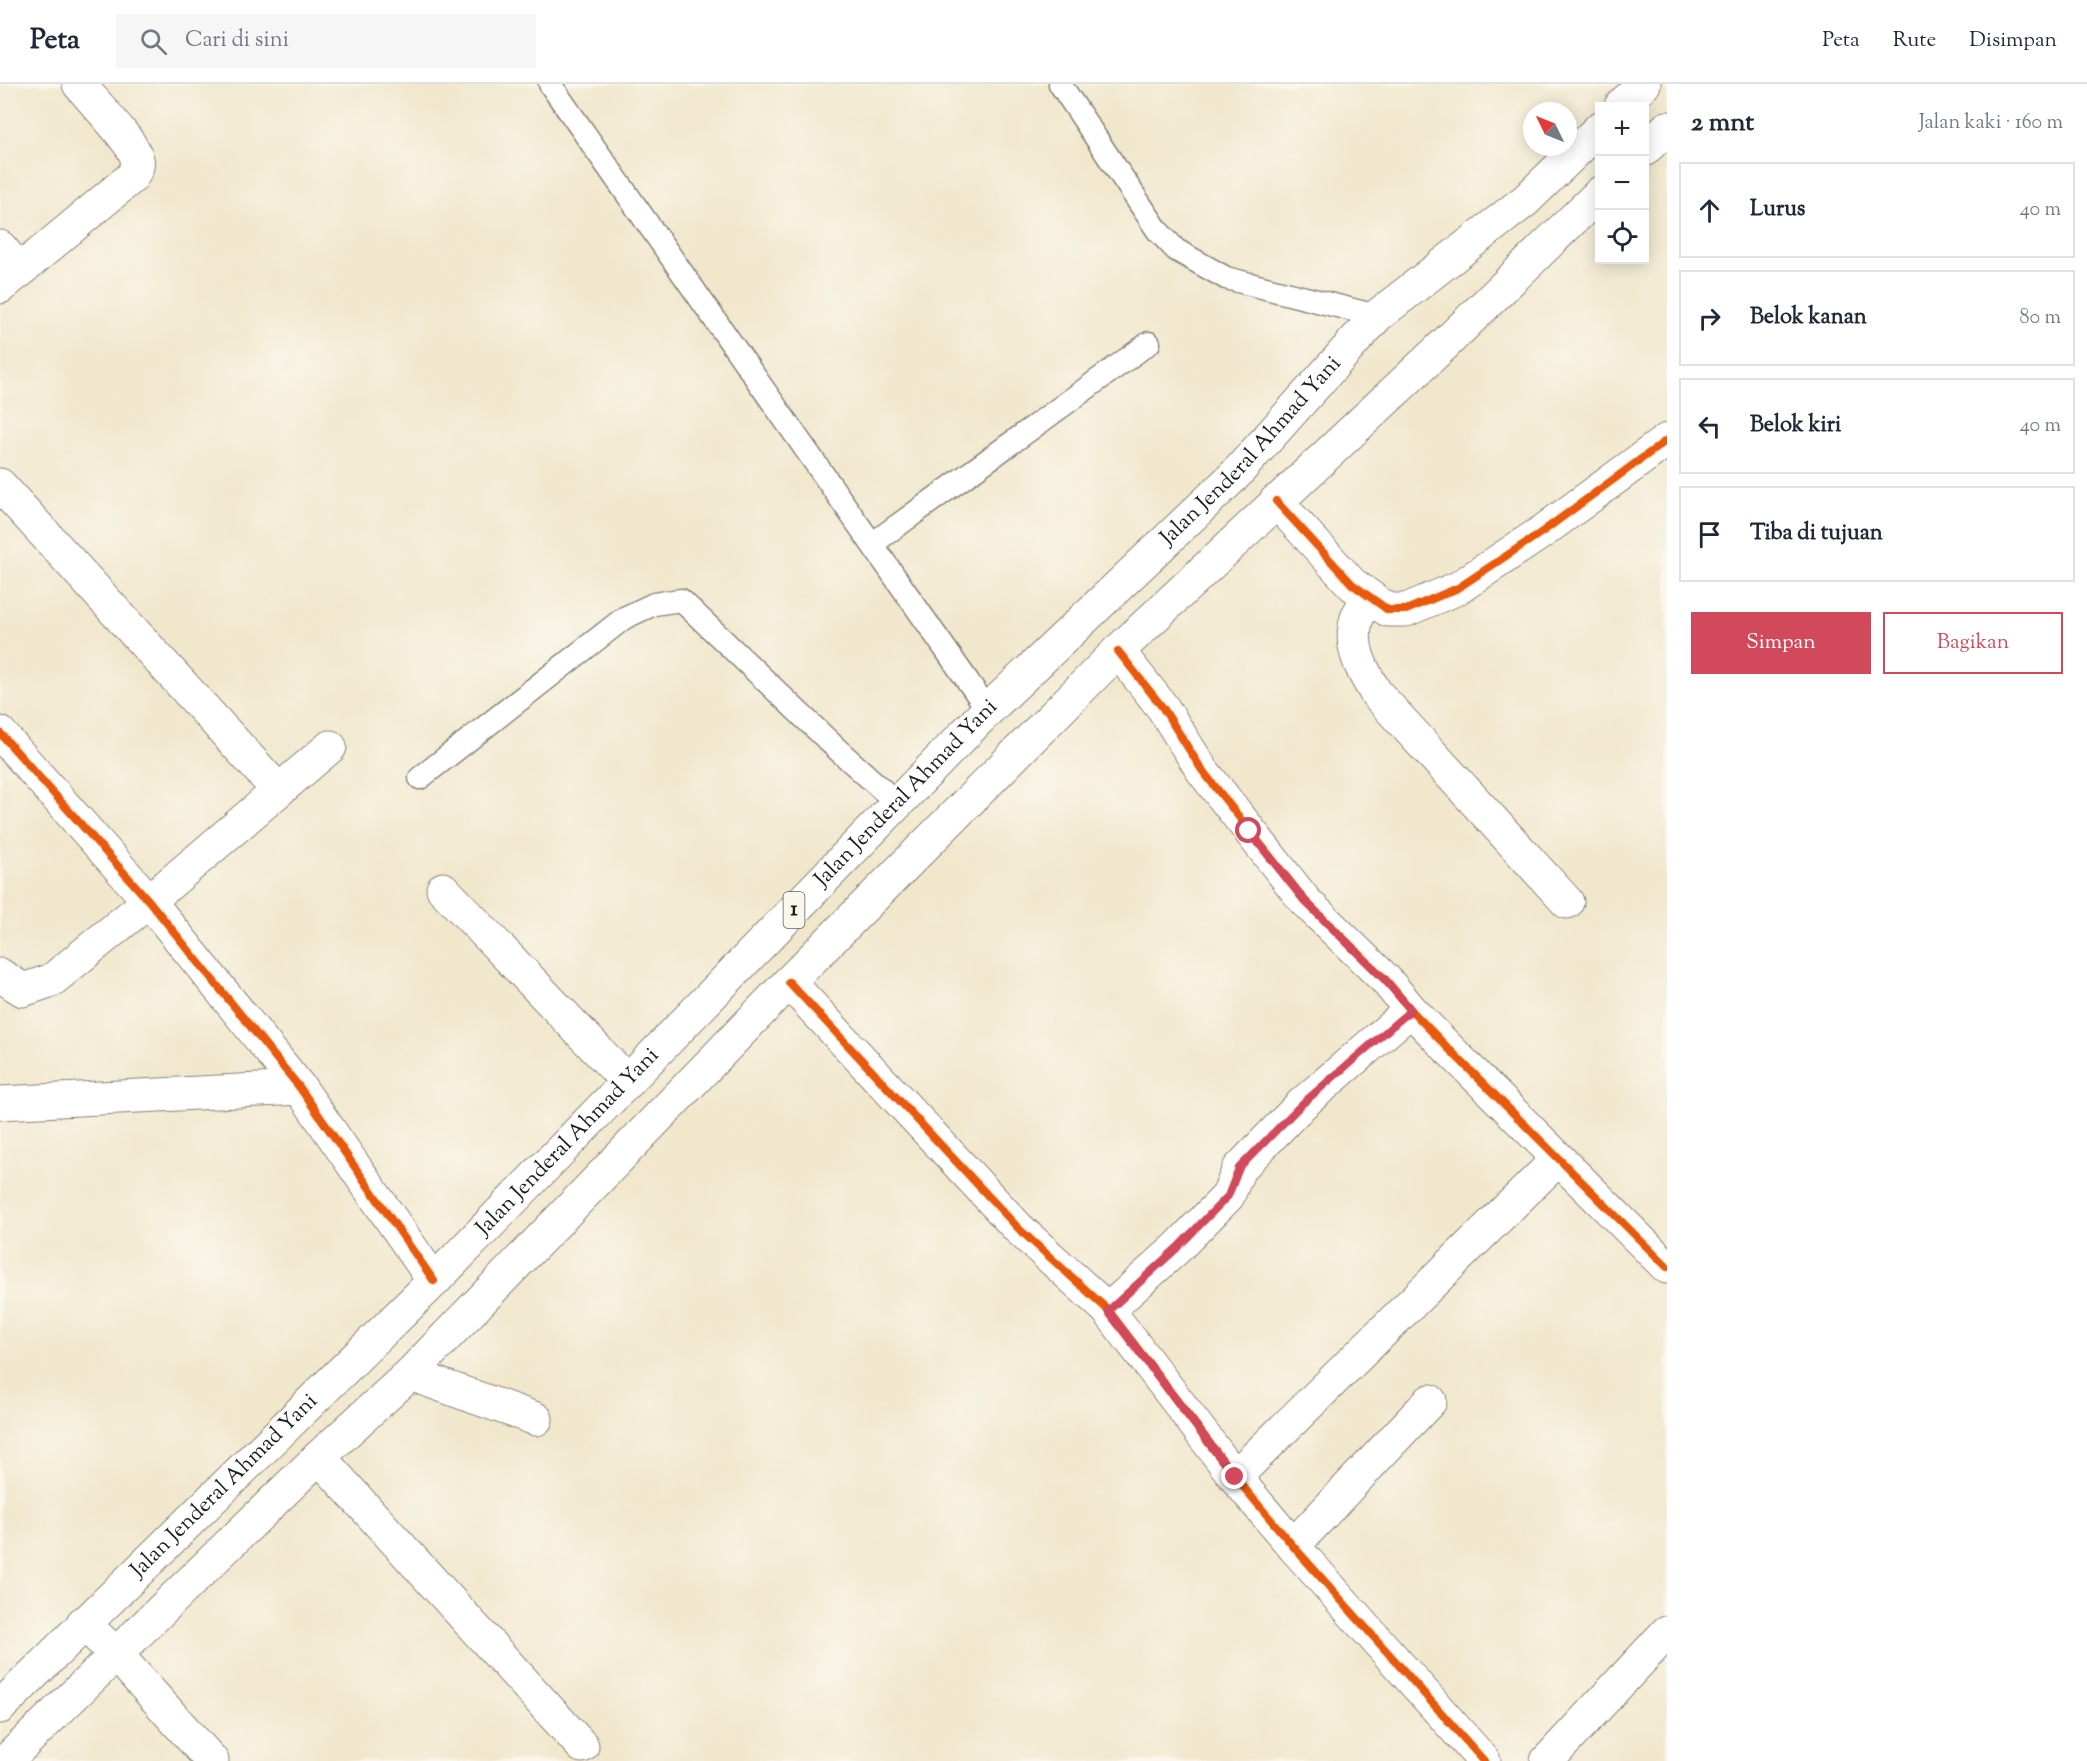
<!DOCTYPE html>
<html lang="id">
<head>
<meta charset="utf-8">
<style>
  :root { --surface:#fff; --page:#f6f6f7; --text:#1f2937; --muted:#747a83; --line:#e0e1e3; --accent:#d1495b }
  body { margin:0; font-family:"Sorts Mill Goudy",serif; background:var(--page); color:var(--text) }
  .controls { position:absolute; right:18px; top:18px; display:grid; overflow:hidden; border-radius:0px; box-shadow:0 3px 15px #0003 }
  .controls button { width:54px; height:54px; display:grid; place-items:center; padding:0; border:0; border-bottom:2px solid var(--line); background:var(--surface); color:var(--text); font:30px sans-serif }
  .compass { position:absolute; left:1523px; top:18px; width:54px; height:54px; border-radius:50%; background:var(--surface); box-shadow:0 3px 15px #0003; rotate:313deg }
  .stop { position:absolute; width:18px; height:18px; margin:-14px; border:4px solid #d1495b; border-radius:50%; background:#fff }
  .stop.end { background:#d1495b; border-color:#fff; box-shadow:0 2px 6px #0008 }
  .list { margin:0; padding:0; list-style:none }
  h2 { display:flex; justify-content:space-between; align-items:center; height:78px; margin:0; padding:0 24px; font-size:26px }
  h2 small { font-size:20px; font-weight:400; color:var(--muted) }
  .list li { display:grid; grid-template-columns:39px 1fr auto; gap:18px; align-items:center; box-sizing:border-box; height:96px; margin:0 12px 12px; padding:0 12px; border:2px solid var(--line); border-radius:0px }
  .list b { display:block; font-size:22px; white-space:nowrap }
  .list em { font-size:20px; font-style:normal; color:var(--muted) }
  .actions { display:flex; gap:12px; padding:18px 24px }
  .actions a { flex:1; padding:14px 0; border:2px solid var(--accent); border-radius:0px; text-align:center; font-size:21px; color:var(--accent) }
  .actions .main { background:var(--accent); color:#fff }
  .icon { flex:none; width:33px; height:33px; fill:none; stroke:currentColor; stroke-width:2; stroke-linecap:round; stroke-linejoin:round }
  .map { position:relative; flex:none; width:1667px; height:1677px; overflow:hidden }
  header { display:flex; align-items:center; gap:36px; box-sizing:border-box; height:84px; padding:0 30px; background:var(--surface); border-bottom:2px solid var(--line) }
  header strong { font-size:28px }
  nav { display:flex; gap:33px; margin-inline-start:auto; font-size:21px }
  .search { width:420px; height:54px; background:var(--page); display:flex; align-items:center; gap:15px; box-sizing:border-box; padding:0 21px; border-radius:0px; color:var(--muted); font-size:22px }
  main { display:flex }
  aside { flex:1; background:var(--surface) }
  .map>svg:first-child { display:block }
</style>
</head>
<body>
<header>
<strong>Peta</strong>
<div class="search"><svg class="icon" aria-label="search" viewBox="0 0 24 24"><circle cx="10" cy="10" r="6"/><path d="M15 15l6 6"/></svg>Cari di sini</div>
<nav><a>Peta</a><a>Rute</a><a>Disimpan</a></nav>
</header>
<main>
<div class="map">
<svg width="1667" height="1677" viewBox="0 0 1667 1677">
  <rect width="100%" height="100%" fill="#fbf7ec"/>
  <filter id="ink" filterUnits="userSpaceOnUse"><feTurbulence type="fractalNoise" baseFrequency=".0167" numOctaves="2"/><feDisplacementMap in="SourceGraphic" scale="12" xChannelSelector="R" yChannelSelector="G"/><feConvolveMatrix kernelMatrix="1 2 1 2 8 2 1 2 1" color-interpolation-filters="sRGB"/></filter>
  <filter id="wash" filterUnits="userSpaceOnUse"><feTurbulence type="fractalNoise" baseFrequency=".008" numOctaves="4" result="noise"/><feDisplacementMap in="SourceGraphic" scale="24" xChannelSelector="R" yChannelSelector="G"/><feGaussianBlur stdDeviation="1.35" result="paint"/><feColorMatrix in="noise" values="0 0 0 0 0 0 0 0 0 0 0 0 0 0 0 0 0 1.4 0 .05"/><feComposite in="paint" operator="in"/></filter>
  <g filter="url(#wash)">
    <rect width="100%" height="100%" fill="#f1e7cd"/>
  </g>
  <g filter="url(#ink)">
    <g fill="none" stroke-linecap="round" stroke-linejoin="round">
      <g stroke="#868274" stroke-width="25">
        <path id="lane" d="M550 0 988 626
          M1060 0 1158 147 1176 166 1226 194 1377 232
          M872 460 1149 259
          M420 694 624 534 654 520 681 516 837 665 897 719"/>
      </g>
      <g stroke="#868274" stroke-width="35">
        <path id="street" d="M0 163 20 187
          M0 203 132 93C135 87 139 82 137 75 134 59 91 15 79 0
          M0 401 278 706
          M1276 417 1352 500 1388 526H1406L1458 504 1542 448 1667 356
          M1368 513C1365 519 1360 527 1357 534 1348 562 1362 586 1376 609L1567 818
          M1118 567 1163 624 1202 686 1305 817 1385 895 1411 926 1442 958 1667 1183
          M0 649 149 817 300 1004 434 1197
          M443 805 628 998
          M0 891 23 906 52 896 149 817 330 663
          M789 898 1019 1145 1108 1226 1235 1393 1293 1462 1484 1677
          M0 1019 300 1004
          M1108 1226 1177 1164 1228 1112 1239 1085 1302 1020 1411 926
          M410 1290 536 1335
          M319 1373 582 1662
          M1235 1393 1558 1075
          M1293 1462 1430 1317
          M83 1539 117 1571 212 1677
          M1547 1677 1667 1548"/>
      </g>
      <g stroke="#868274" stroke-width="35">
        <g id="highway">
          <path d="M1621 22 1644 0"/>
          <path d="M1644 66 1667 44"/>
          <path id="s1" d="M0 1623 434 1197 988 626 1235 391 1377 232 1526 116 1600 44"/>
          <path d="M6 1677 319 1373 410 1290 789 898 1118 567 1446 259 1600 109"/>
        </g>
      </g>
      <use href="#lane" stroke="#fff" stroke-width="22"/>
      <use href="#street" stroke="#fff" stroke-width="33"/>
      <use href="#highway" stroke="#fff" stroke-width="33"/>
      <g stroke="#fbf7ec" stroke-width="11">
        <path id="cycleway" d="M1276 417 1352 500 1388 526H1406L1458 504 1542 448 1667 356
          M1118 567 1163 624 1202 686 1305 817 1385 895 1411 926 1442 958 1667 1183
          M0 649 149 817 300 1004 434 1197
          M789 898 1019 1145 1108 1226 1235 1393 1293 1462 1484 1677"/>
      </g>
      <use href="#cycleway" stroke="#e8590c" stroke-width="8"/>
    </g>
  </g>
  <g fill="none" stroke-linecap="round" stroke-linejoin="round" filter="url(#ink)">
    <path stroke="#d1495b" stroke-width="8" d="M1235 1393 1108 1227 1177 1164 1228 1112 1239 1084 1302 1020 1411 926 1385 896 1305 817 1249 747"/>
  </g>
  <g text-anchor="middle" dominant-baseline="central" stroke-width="4.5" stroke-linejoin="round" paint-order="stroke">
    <rect fill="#fbf7ec" stroke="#5f5e5a" stroke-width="1.5" x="783.5" y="808" width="21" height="36" rx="4.5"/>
    <g font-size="21" font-weight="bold" fill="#1c1c1c">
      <text x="794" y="826">1</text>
    </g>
    <g font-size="22" fill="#1c1c1c" stroke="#fbf7ec">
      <text stroke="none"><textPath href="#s1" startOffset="1773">Jalan Jenderal Ahmad Yani</textPath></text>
      <text stroke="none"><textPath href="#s1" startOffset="1287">Jalan Jenderal Ahmad Yani</textPath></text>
      <text stroke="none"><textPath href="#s1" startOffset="801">Jalan Jenderal Ahmad Yani</textPath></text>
      <text stroke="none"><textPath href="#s1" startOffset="315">Jalan Jenderal Ahmad Yani</textPath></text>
    </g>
  </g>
</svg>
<div class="controls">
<button>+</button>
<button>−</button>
<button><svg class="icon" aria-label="locate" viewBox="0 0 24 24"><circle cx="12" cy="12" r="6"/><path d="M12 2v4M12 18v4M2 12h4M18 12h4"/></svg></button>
</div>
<svg class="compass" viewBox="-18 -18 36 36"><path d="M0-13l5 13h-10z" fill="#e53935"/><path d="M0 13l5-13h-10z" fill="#747a83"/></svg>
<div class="stop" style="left:1249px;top:747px"></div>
<div class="stop end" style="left:1235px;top:1393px"></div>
</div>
<aside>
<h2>2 mnt<small>Jalan kaki · 160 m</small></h2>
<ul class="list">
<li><svg class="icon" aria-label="ahead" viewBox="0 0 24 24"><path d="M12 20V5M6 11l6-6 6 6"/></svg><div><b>Lurus</b></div><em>40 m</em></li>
<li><svg class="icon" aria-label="right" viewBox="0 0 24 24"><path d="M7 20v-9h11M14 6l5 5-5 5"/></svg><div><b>Belok kanan</b></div><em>80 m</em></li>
<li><svg class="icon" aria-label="left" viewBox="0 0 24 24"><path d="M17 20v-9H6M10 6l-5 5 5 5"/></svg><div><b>Belok kiri</b></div><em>40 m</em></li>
<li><svg class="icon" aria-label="arrive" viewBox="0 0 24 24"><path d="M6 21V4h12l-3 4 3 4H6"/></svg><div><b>Tiba di tujuan</b></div></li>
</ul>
<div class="actions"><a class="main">Simpan</a><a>Bagikan</a></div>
</aside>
</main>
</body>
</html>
